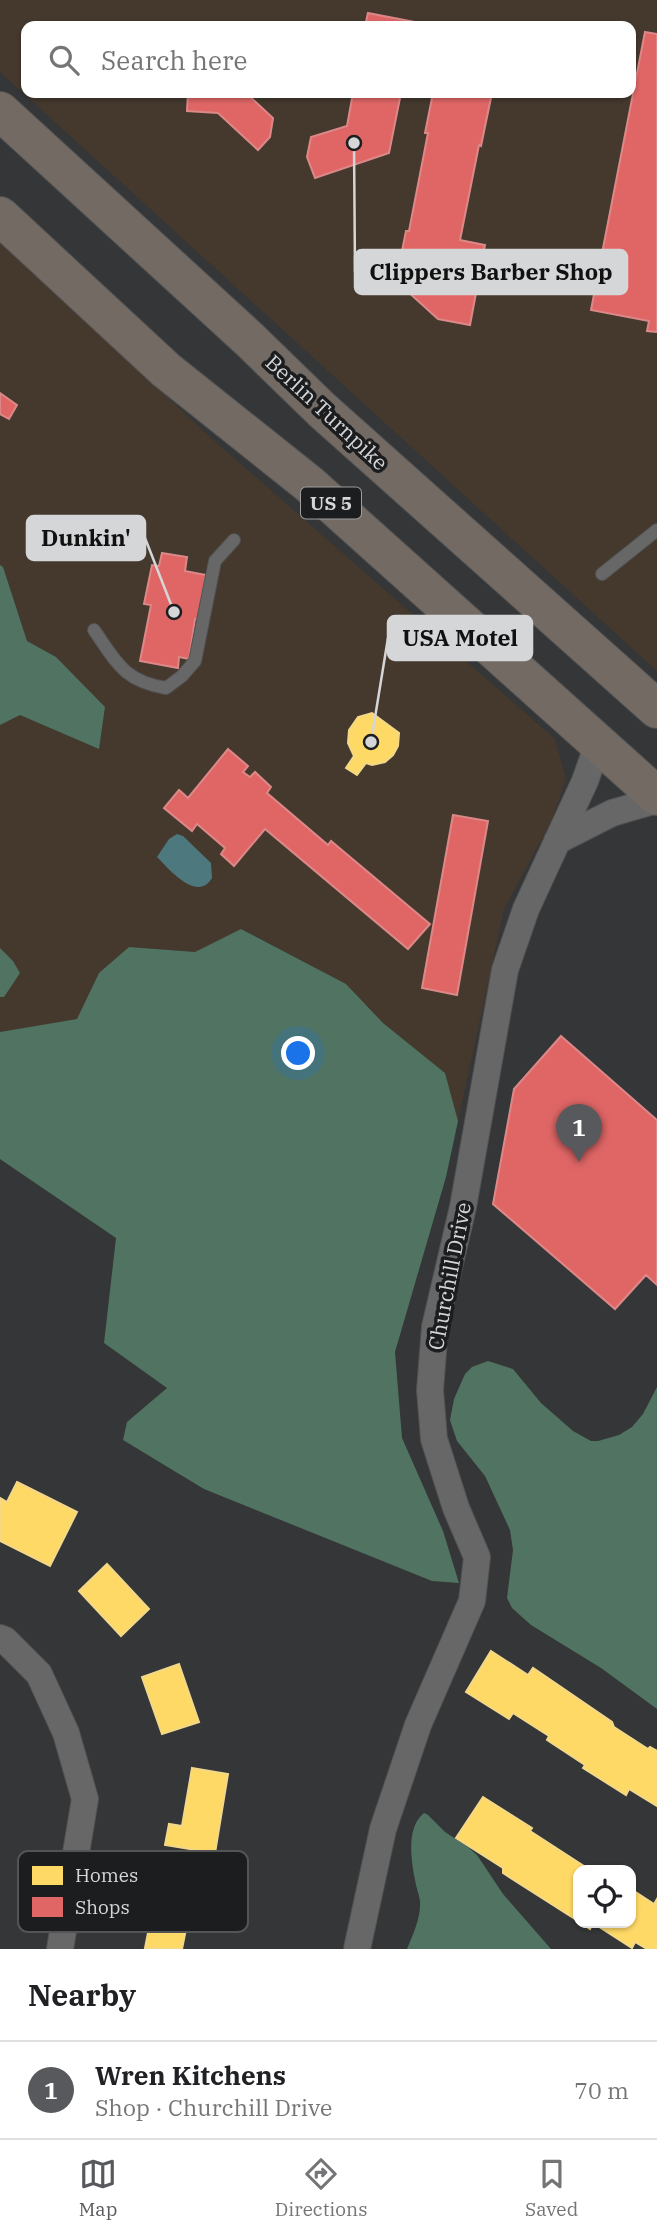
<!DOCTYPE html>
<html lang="en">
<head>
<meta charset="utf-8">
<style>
  :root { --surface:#fff; --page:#f6f6f6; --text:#202124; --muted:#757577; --line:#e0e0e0; --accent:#58595c }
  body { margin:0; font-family:"IBM Plex Serif",serif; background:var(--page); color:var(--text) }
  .controls { position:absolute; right:21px; bottom:21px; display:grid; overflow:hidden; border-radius:14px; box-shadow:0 2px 5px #0004 }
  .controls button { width:63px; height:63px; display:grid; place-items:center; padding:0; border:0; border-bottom:2px solid var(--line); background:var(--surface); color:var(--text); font:35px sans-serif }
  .you { position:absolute; left:299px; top:1054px; width:24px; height:24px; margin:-18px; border:5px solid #fff; border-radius:50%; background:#1a73e8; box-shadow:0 0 0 10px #1a73e833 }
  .badge { display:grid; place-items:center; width:46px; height:46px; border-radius:50%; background:var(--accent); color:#fff; font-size:23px; font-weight:700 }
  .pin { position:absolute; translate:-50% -58px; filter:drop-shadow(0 2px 4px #0008) }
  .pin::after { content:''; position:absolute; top:37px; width:24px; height:21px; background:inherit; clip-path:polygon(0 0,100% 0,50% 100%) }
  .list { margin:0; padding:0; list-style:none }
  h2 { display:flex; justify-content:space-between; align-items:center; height:91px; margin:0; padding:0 28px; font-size:30px }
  h2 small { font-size:23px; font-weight:400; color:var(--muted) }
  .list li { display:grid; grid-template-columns:46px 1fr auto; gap:21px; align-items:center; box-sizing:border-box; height:98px; padding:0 28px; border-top:2px solid var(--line) }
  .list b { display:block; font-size:26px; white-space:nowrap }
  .list p { margin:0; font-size:23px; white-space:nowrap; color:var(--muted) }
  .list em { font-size:23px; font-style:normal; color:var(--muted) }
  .icon { flex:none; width:38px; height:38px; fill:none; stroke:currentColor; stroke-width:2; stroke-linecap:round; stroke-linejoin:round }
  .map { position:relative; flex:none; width:657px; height:1949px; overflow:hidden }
  .search { position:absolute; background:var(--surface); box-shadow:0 2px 5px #0004; left:21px; right:21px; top:21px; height:77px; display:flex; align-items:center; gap:18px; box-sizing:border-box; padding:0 24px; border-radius:14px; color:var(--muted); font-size:26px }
  .sheet { height:189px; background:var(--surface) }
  nav { display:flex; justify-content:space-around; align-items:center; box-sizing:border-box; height:98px; border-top:2px solid var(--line); background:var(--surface); font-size:19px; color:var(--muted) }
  nav a { display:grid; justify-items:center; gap:4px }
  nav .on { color:var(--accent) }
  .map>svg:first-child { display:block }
</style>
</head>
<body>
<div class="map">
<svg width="657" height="1949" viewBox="0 0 657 1949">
  <rect width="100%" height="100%" fill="#343637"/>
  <path fill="#45392e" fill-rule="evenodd" d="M0 0H657V671L0 72ZM26 26H631V93H26Z
    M0 239 210 437 555 739 566 779 552 820 504 909 458 1121 445 1073 383 1023 346 984 242 929 195 952 129 947 99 973 77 1019 0 1032V997H4L13 961 0 948V725L20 715 99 749 105 707 56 657 27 641 3 567 0 565Z"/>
  <path fill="#517361" d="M0 565 3 567 27 641 56 657 105 707 99 749 20 715 0 725Z
    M241 929 346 984 383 1023 445 1073 458 1121 446 1177 395 1352 402 1438 443 1531 459 1583 432 1581 204 1489 123 1440 127 1422 167 1388 104 1343 116 1238 0 1159V1032L77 1019 99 973 129 947 195 952Z
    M0 948 13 961 20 973 4 997H0Z
    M488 1361 513 1369 541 1403 573 1431 591 1441H598L619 1435 632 1427 643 1414 657 1387V1709L601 1668 531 1625 512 1608 507 1598 513 1550 510 1530 485 1476 457 1441 450 1420 454 1399 465 1374 472 1367Z
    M424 1813 428 1815 445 1832 468 1847 477 1855 503 1894 551 1949H407C413 1934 421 1918 420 1901 419 1894 416 1887 415 1880 411 1860 406 1827 424 1813Z"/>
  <path fill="#4d787e" d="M177 834 183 836 211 863 212 878C197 903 169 869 157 857L169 839Z"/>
  <path fill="#ffd966" stroke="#f2d888" stroke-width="2" d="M372 713 399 733 398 746 393 755 385 762 372 765 366 763 357 775 346 768 354 756 348 743 349 730 358 717Z
    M17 1482 77 1512 50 1566 0 1541V1498L7 1502Z
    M107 1564 149 1609 121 1636 79 1591Z
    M491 1651 528 1675 533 1668 612 1722 614 1727 648 1749 650 1747 657 1751V1806L629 1789 626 1795 583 1768 585 1765 547 1740 549 1736 513 1713 509 1719 466 1692Z
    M179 1664 199 1722 162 1734 142 1677Z
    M192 1768 228 1774 215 1853 165 1845 169 1824 182 1826Z
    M483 1797 532 1828 530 1831 590 1870H578V1921L503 1873V1868L456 1838Z
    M160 1872 196 1879 182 1949 145 1948Z
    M631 1889 654 1904 657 1899V1949H647L635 1942 632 1948 593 1923 590 1929 581 1923H631Z"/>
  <path fill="#e06666" stroke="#d88" stroke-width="2" d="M368 13 415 22 414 26H365Z
    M645 32 657 34V332L647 331 649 321 591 310Z
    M188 93H246L273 118 270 137 258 150 218 113 187 111Z
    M353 93H401L389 153 315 178 307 157 311 137 347 126Z
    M433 93H492L481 146 479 145 460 240 485 245 470 325 438 319 396 281 406 231H409L428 133H425Z
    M0 393 17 405 9 419 0 414Z
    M162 553 187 557 185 571 206 575 198 620 195 619 189 659 179 657 178 668 140 661 151 605 144 604 152 565 159 566Z
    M228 749 248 766 243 772 250 777 255 772 271 787 267 793 328 845 331 841 430 924 408 949 265 829 234 866 221 854 225 848 197 824 192 831 164 808 179 790 188 798Z
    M453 815 488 821 457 995 422 988Z
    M561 1036 657 1120V1285L646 1275 615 1309 493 1204 514 1089Z"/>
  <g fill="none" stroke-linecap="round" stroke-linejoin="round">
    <g stroke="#515253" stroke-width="14">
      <path id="service" d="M602 574 657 530
        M94 630C117 663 124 681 166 688L182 676 195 661 215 561 234 540"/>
    </g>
    <g stroke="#515253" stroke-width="28">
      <path id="minor" d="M557 841 612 813 657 800
        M0 1638 5 1640 39 1674 66 1733 85 1799 60 1949
        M357 1949 383 1829 418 1725 472 1601 477 1557 456 1508 434 1439 430 1390 435 1327 463 1207 505 970 526 909 585 781 598 744"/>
    </g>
    <g stroke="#515253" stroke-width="40">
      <path id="trunk" d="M0 111 250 340 322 410 657 709
        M0 216 166 370 309 484 657 796"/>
    </g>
    <use href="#service" stroke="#676768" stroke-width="12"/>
    <use href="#minor" stroke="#676768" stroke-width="26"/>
    <use href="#trunk" stroke="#736a64" stroke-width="38"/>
  </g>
  <g text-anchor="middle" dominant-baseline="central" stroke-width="7" stroke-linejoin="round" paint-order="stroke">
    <rect fill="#1c1d1e" stroke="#9e9ea0" stroke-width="2" x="301" y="487.5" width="60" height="31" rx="5"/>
    <g font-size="19" font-weight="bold" fill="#d5d6d8">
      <text x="331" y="503">US 5</text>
    </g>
    <g font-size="21" fill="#d5d6d8" stroke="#1c1d1e">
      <text transform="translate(327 412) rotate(43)">Berlin Turnpike</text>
      <text transform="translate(449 1276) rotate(-79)">Churchill Drive</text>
    </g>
  </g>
  <rect x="18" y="1851" width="230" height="81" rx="10" fill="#1c1d1e" stroke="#545456" stroke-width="2"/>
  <rect x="32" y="1866" width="31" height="19" fill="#ffd966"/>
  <rect x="32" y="1897" width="31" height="20" fill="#e06666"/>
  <g font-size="19" fill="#d5d6d8">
    <text x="75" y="1882">Homes</text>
    <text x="75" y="1914">Shops</text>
  </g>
  <path fill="none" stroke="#d5d6d8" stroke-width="2.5" d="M354 143L355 272M174 612L145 538M371 742L388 638"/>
  <g fill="#d5d6d8" stroke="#1c1d1e" stroke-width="2.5">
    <circle cx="354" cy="143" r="7"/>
    <circle cx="174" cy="612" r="7"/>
    <circle cx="371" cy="742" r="7"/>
  </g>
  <g fill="#d5d6d8" stroke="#d5d6d8" stroke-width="2.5">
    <rect x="355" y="250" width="272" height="44" rx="7"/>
    <rect x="27" y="516" width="118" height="44" rx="7"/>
    <rect x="388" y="616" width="144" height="44" rx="7"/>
  </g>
  <g font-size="23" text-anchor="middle" font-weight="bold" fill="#111">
    <text x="491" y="280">Clippers Barber Shop</text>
    <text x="86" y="546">Dunkin'</text>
    <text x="460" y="646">USA Motel</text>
  </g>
</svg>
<div class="controls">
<button><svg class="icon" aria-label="locate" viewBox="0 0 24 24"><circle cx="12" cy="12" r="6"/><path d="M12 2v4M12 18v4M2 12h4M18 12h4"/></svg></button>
</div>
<div class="you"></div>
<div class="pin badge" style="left:579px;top:1162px">1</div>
<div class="search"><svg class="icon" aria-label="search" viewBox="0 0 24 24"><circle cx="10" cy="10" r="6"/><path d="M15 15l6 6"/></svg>Search here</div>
</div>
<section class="sheet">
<h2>Nearby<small></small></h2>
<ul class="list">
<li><span class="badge">1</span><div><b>Wren Kitchens</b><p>Shop · Churchill Drive</p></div><em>70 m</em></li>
</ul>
</section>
<nav>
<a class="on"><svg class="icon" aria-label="map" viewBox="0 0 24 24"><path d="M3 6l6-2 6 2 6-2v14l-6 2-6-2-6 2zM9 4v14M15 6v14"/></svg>Map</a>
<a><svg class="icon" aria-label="directions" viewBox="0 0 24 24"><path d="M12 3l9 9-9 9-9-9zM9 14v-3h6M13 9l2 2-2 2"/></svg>Directions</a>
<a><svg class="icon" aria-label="saved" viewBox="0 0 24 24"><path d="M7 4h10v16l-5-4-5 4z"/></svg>Saved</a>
</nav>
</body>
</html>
